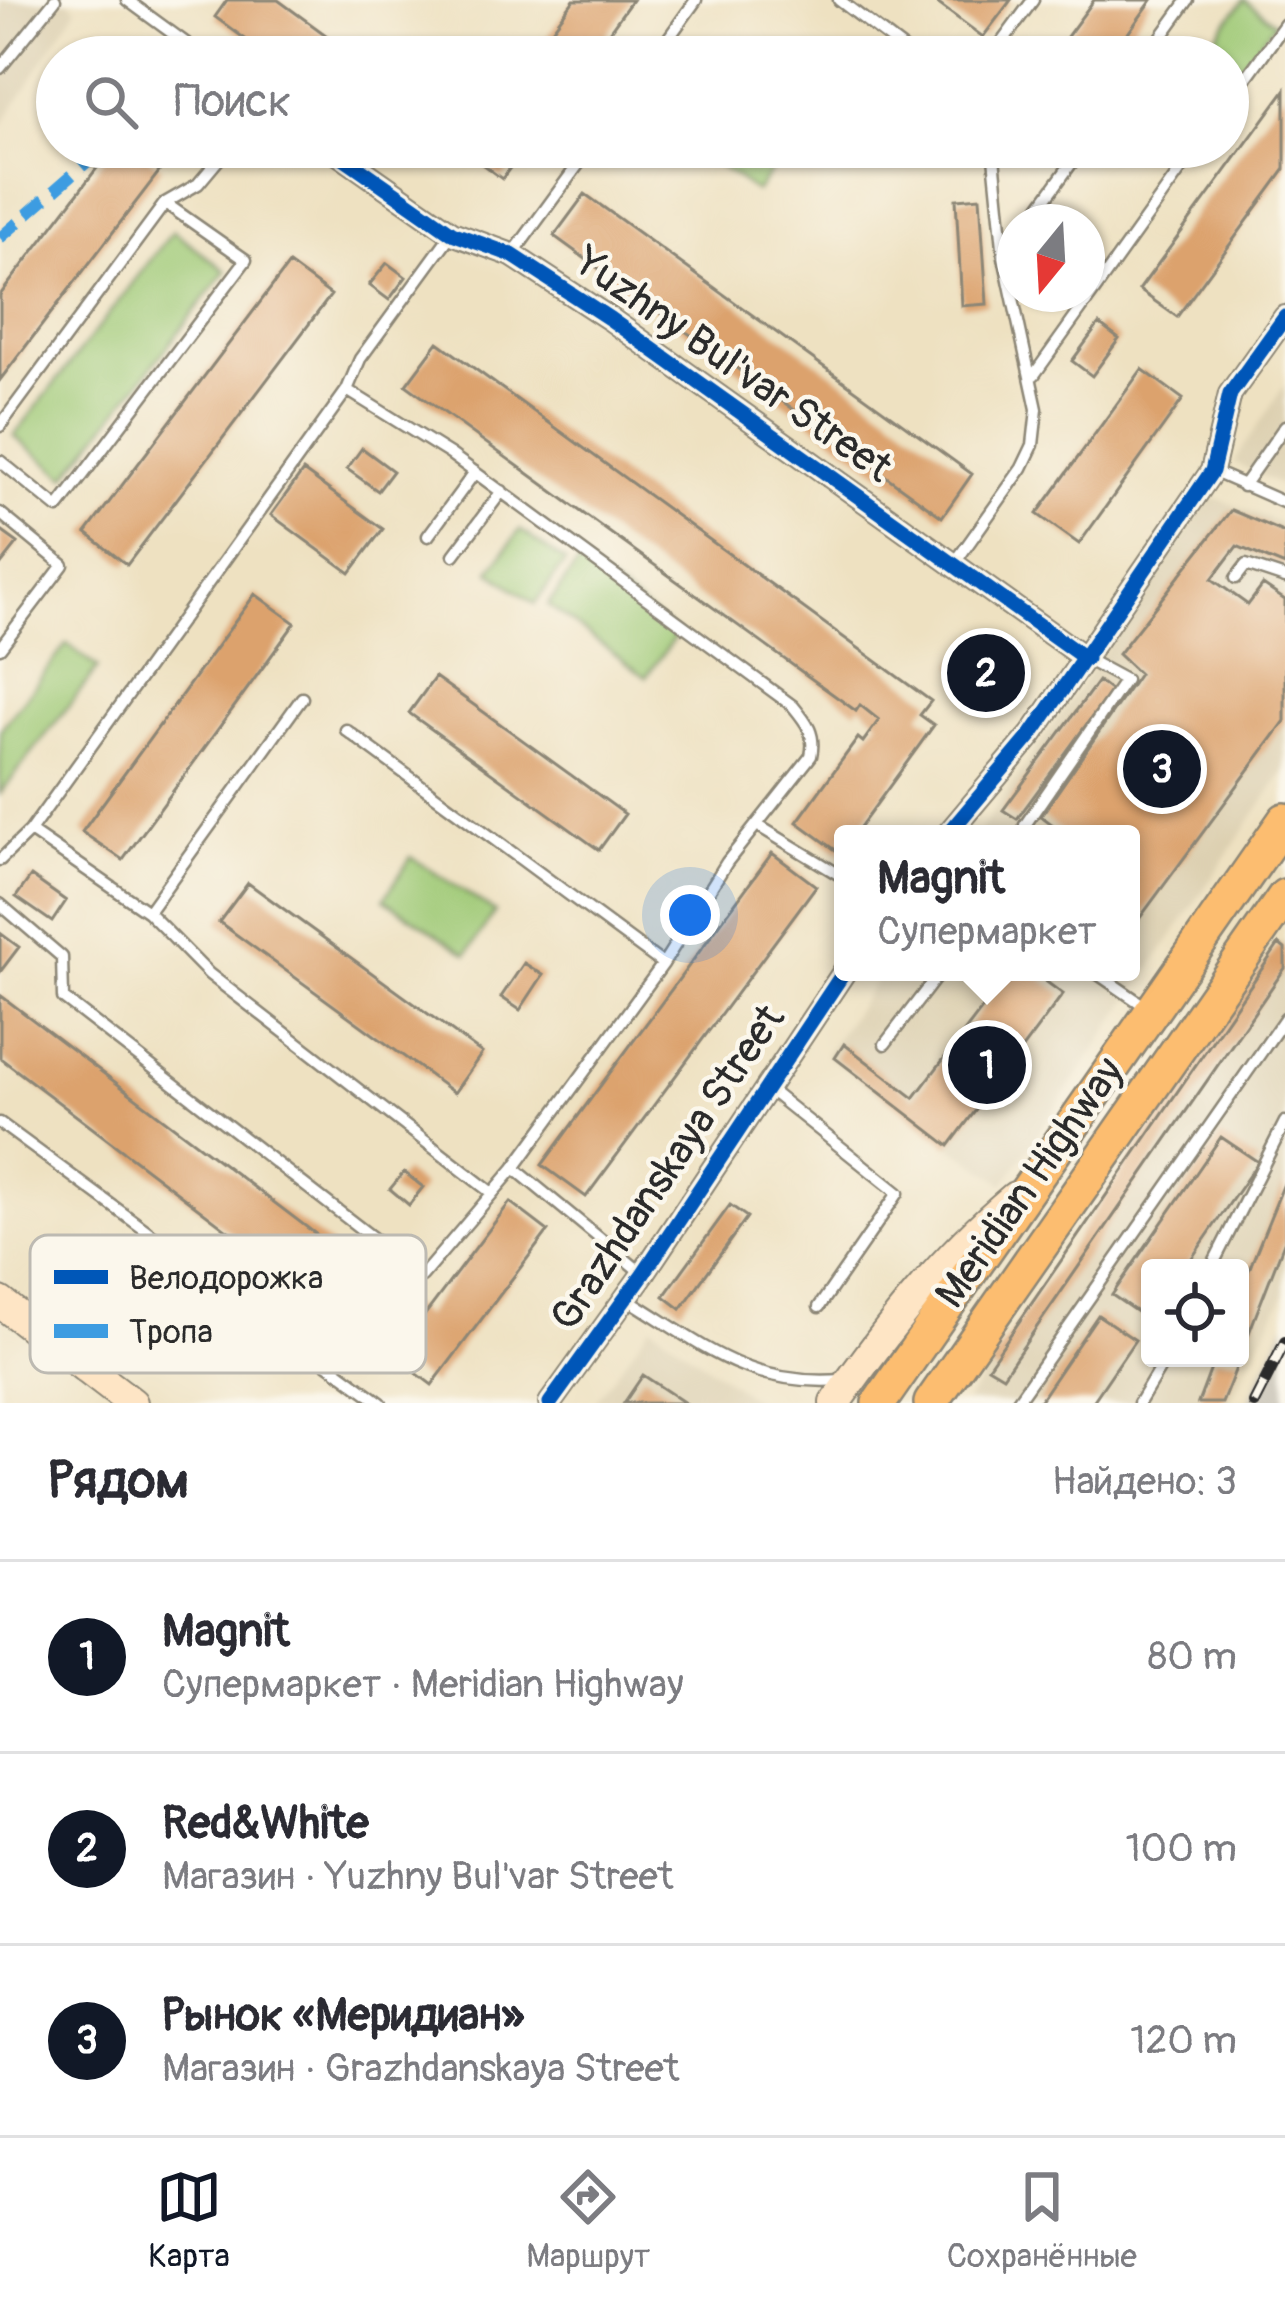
<!DOCTYPE html>
<html lang="ru">
<head>
<meta charset="utf-8">
<style>
  :root { --surface:#fff; --page:#f2f2f3; --text:#2b2b33; --muted:#7c7c81; --line:#e1e1e2; --accent:#111827 }
  body { margin:0; font-family:Pangolin,sans-serif; background:var(--page); color:var(--text) }
  .controls { position:absolute; right:36px; bottom:36px; display:grid; overflow:hidden; border-radius:12px; box-shadow:0 3px 9px #0004 }
  .controls button { width:108px; height:108px; display:grid; place-items:center; padding:0; border:0; border-bottom:3px solid var(--line); background:var(--surface); color:var(--text); font:60px sans-serif }
  .compass { position:absolute; left:997px; top:204px; width:108px; height:108px; border-radius:50%; background:var(--surface); box-shadow:0 3px 9px #0004; rotate:198deg }
  .you { position:absolute; left:690px; top:915px; width:42px; height:42px; margin:-30px; border:9px solid #fff; border-radius:50%; background:#1a73e8; box-shadow:0 0 0 18px #1a73e833 }
  .badge { display:grid; place-items:center; width:78px; height:78px; border-radius:50%; background:var(--accent); color:#fff; font-size:39px; font-weight:700 }
  .pin { position:absolute; translate:-50% -50%; border:6px solid #fff; box-shadow:0 3px 12px #0006 }
  .popup { position:absolute; left:834px; top:825px; width:306px; height:156px; box-sizing:border-box; display:grid; place-content:center; border-radius:12px; background:var(--surface); filter:drop-shadow(0 3px 9px #0005); font-size:39px; white-space:nowrap; color:var(--muted) }
  .popup b { font-size:45px; color:var(--text) }
  .popup::after { content:''; position:absolute; left:50%; top:100%; margin-left:-24px; border:24px solid transparent; border-top-color:var(--surface) }
  .list { margin:0; padding:0; list-style:none }
  h2 { display:flex; justify-content:space-between; align-items:center; height:156px; margin:0; padding:0 48px; font-size:51px }
  h2 small { font-size:39px; font-weight:400; color:var(--muted) }
  .list li { display:grid; grid-template-columns:78px 1fr auto; gap:36px; align-items:center; box-sizing:border-box; height:192px; padding:0 48px; border-top:3px solid var(--line) }
  .list b { display:block; font-size:45px; white-space:nowrap }
  .list p { margin:0; font-size:39px; white-space:nowrap; color:var(--muted) }
  .list em { font-size:39px; font-style:normal; color:var(--muted) }
  .icon { flex:none; width:66px; height:66px; fill:none; stroke:currentColor; stroke-width:2; stroke-linecap:round; stroke-linejoin:round }
  .map { position:relative; flex:none; width:1285px; height:1403px; overflow:hidden }
  .search { position:absolute; background:var(--surface); box-shadow:0 3px 9px #0004; left:36px; right:36px; top:36px; height:132px; display:flex; align-items:center; gap:30px; box-sizing:border-box; padding:0 42px; border-radius:66px; color:var(--muted); font-size:45px }
  .sheet { height:732px; background:var(--surface) }
  nav { display:flex; justify-content:space-around; align-items:center; box-sizing:border-box; height:168px; border-top:3px solid var(--line); background:var(--surface); font-size:33px; color:var(--muted) }
  nav a { display:grid; justify-items:center; gap:6px }
  nav .on { color:var(--accent) }
  .map>svg:first-child { display:block }
</style>
</head>
<body>
<div class="map">
<svg width="1285" height="1403" viewBox="0 0 1285 1403">
  <rect width="100%" height="100%" fill="#fbf7ec"/>
  <filter id="ink" filterUnits="userSpaceOnUse"><feTurbulence type="fractalNoise" baseFrequency=".00833" numOctaves="2"/><feDisplacementMap in="SourceGraphic" scale="24" xChannelSelector="R" yChannelSelector="G"/><feConvolveMatrix kernelMatrix="1 2 1 2 8 2 1 2 1" color-interpolation-filters="sRGB"/></filter>
  <filter id="wash" filterUnits="userSpaceOnUse"><feTurbulence type="fractalNoise" baseFrequency=".004" numOctaves="4" result="noise"/><feDisplacementMap in="SourceGraphic" scale="48" xChannelSelector="R" yChannelSelector="G"/><feGaussianBlur stdDeviation="2.7" result="paint"/><feColorMatrix in="noise" values="0 0 0 0 0 0 0 0 0 0 0 0 0 0 0 0 0 1.4 0 .05"/><feComposite in="paint" operator="in"/></filter>
  <g filter="url(#wash)">
    <rect width="100%" height="100%" fill="#eee1c1"/>
    <path fill="#ddd0b1" fill-rule="evenodd" d="M0 0H67L77 8 0 128Z
      M1285 384V488L1234 462Z
      M1211 496 1285 525V770L1004 1184 825 1055 882 972H1131V834H978Z
      M1285 938V1293L1229 1403H965ZM1150 1268H1240V1358H1150Z
      M651 1325 759 1403H594Z"/>
    <path fill="#c9c4b8" d="M1285 1323V1403H1247Z"/>
    <path fill="#9fc976" stroke="#657a50" stroke-width="3" d="M1244 0 1275 23 1228 84V57H1200Z
      M714 147H788L756 192 707 157Z
      M173 231 226 271 66 477 14 436Z
      M520 530 565 562 535 604 490 571Z
      M580 561 678 633 646 677 548 605Z
      M67 644 98 668 0 794V730Z
      M411 857 495 912 467 954 384 899Z"/>
    <g id="blocks">
      <path fill="#dca26d" d="M227 0H278L356 57H270L215 17Z
        M574 0H632L591 57H532Z
        M933 0H1011L983 37Z
        M1094 0H1152L1111 57H1052Z
        M1285 90V169L1177 317 1139 290Z
        M113 147H135L162 168 0 380V295Z
        M467 147H525L502 179 464 151Z
        M585 194 972 474 942 517 554 236Z
        M980 197 987 304 962 306 956 199Z
        M387 263 406 277 389 300 369 285Z
        M289 264 331 295 127 565 86 533Z
        M1099 324 1119 339 1092 376 1072 361Z
        M438 342 931 701 920 715 934 725 855 834H843L841 854 797 822 858 738 863 742 879 720 860 705 856 711 406 385Z
        M1142 369 1183 399 1079 544 1037 514Z
        M362 448 393 471 378 491 347 469Z
        M303 471 383 529 350 573 271 515Z
        M1231 510 1285 533V566L1237 546 1212 579 1248 605 1263 585 1285 600V721L1131 930V834H1065L1041 816 1139 674 1118 654Z
        M0 530 18 543 0 566Z
        M255 594 295 623 123 860 82 832Z
        M975 635 1010 662 1012 670 996 692 988 693 953 665Z
        M435 677 625 814 599 850 409 713Z
        M1098 681 1111 691 1017 819 1003 810Z
        M772 853 816 886 586 1197 542 1165Z
        M31 876 66 901 52 922 16 897Z
        M248 883 482 1053 454 1093 219 922Z
        M0 933 19 947 0 972Z
        M1279 944 1285 949V968L1003 1376 988 1367Z
        M524 963 543 975 520 1010 501 997Z
        M1010 972H1033L1063 994 949 1146 835 1058 844 1044 914 1098Z
        M0 995 424 1316 510 1202 548 1231 432 1385 0 1058Z
        M1221 1137 1258 1162 1185 1268H1150V1321L1112 1295Z
        M404 1172 423 1187 409 1205 390 1189Z
        M1285 1181V1240L1240 1356V1292Z
        M730 1205 747 1217 681 1309 664 1296Z
        M1098 1315 1135 1340 1092 1403H1038Z
        M1215 1358H1240L1222 1403H1198Z
        M643 1375 685 1403H624Z"/>
    </g>
  </g>
  <g filter="url(#ink)">
    <use href="#blocks" fill-opacity="0" stroke="#8c8676" stroke-width="3"/>
    <g fill="none" stroke-linecap="round" stroke-linejoin="round">
      <g stroke="#8c8676" stroke-width="15">
        <path id="lane" d="M127 0 205 57
          M839 0 914 57
          M655 57 696 0
          M991 57 1033 0
          M1147 57 1188 0
          M0 68 55 0
          M1228 103 1285 24
          M1029 222 1083 147
          M512 255 591 147
          M1004 257 1015 242
          M1034 375 1197 147
          M0 426 165 203 198 184 229 147
          M0 461 58 508 246 260 165 203
          M1212 471 1285 503
          M1243 486 1285 426
          M0 513 63 565 0 648
          M428 536 475 472
          M454 555 502 491
          M954 564 1022 468 1033 445 1037 409 1004 257 993 147
          M1236 578 1246 565 1285 578
          M346 730 663 964
          M757 825 843 877
          M30 831 148 912 209 974 492 1193
          M1030 834 1025 825 1125 680 1086 659
          M0 860 30 831 347 390 360 359 452 233
          M0 904 62 957 63 998 422 1276 514 1168 663 964 727 862 811 756C816 734 807 723 793 706L450 454 347 390
          M148 912 302 698
          M1095 972 1149 1009
          M885 1044 940 972
          M767 1088 898 1193 819 1307
          M0 1123 381 1403
          M514 1168 643 1274
          M1211 1268 1285 1122
          M626 1298C703 1345 747 1387 842 1380
          M1016 1403 1285 1018
          M1139 1403 1166 1358"/>
      </g>
      <g stroke="#8c8676" stroke-width="26">
        <path id="street" d="M329 147 452 233 512 255 610 319 1086 659
          M948 834 1032 734 1212 471 1230 394 1285 317
          M550 1403 643 1274 844 972"/>
      </g>
      <g stroke="#8c8676" stroke-width="34">
        <path id="secondary" d="M0 1302 132 1403
          M835 1403C888 1327 944 1256 1015 1197"/>
      </g>
      <g stroke="#8c8676" stroke-width="38">
        <path id="primary" d="M879 1403 1285 820
          M931 1403 1285 896"/>
      </g>
      <use href="#lane" stroke="#fff" stroke-width="10"/>
      <use href="#street" stroke="#fff" stroke-width="21"/>
      <use href="#secondary" stroke="#fee5c5" stroke-width="30"/>
      <use href="#primary" stroke="#fcbd6f" stroke-width="33"/>
      <g stroke="#2b2b2b" stroke-width="12">
        <path id="rail" d="M1254 1403 1285 1342"/>
      </g>
      <use href="#rail" stroke="#fbf7ec" stroke-width="8" stroke-dasharray="22" stroke-linecap="butt"/>
      <path stroke="#3d9ce1" stroke-width="12" stroke-dasharray="24 12" stroke-linecap="butt" d="M0 238 104 147"/>
      <g stroke="#fbf7ec" stroke-width="22">
        <path id="cycleway" d="M329 147 452 233 512 255 610 319 1086 659
          M948 834 1032 734 1212 471 1230 394 1285 317
          M550 1403 643 1274 844 972"/>
      </g>
      <use href="#cycleway" stroke="#0057b8" stroke-width="15"/>
    </g>
  </g>
  <g text-anchor="middle" dominant-baseline="central" stroke-width="9" stroke-linejoin="round" paint-order="stroke">
    <g font-size="42" fill="#2b2b2b" stroke="#fbf7ec">
      <text transform="translate(733 365) rotate(35)">Yuzhny Bul'var Street</text>
      <text transform="translate(668 1168) rotate(-56)">Grazhdanskaya Street</text>
      <text transform="translate(1030 1183) rotate(-55)">Meridian Highway</text>
    </g>
  </g>
  <rect x="30" y="1235" width="396" height="138" rx="18" fill="#fbf7ec" stroke="#bdbab2" stroke-width="3"/>
  <rect x="54" y="1270" width="54" height="14" fill="#0057b8"/>
  <rect x="54" y="1324" width="54" height="14" fill="#3d9ce1"/>
  <g font-size="33" fill="#2b2b2b">
    <text x="129" y="1289">Велодорожка</text>
    <text x="129" y="1343">Тропа</text>
  </g>
</svg>
<div class="controls">
<button><svg class="icon" aria-label="locate" viewBox="0 0 24 24"><circle cx="12" cy="12" r="6"/><path d="M12 2v4M12 18v4M2 12h4M18 12h4"/></svg></button>
</div>
<svg class="compass" viewBox="-18 -18 36 36"><path d="M0-13l5 13h-10z" fill="#e53935"/><path d="M0 13l5-13h-10z" fill="#7c7c81"/></svg>
<div class="you"></div>
<div class="pin badge" style="left:987px;top:1065px">1</div>
<div class="popup"><b>Magnit</b>Супермаркет</div>
<div class="pin badge" style="left:986px;top:673px">2</div>
<div class="pin badge" style="left:1162px;top:769px">3</div>
<div class="search"><svg class="icon" aria-label="search" viewBox="0 0 24 24"><circle cx="10" cy="10" r="6"/><path d="M15 15l6 6"/></svg>Поиск</div>
</div>
<section class="sheet">
<h2>Рядом<small>Найдено: 3</small></h2>
<ul class="list">
<li><span class="badge">1</span><div><b>Magnit</b><p>Супермаркет · Meridian Highway</p></div><em>80 m</em></li>
<li><span class="badge">2</span><div><b>Red&amp;White</b><p>Магазин · Yuzhny Bul'var Street</p></div><em>100 m</em></li>
<li><span class="badge">3</span><div><b>Рынок «Меридиан»</b><p>Магазин · Grazhdanskaya Street</p></div><em>120 m</em></li>
</ul>
</section>
<nav>
<a class="on"><svg class="icon" aria-label="map" viewBox="0 0 24 24"><path d="M3 6l6-2 6 2 6-2v14l-6 2-6-2-6 2zM9 4v14M15 6v14"/></svg>Карта</a>
<a><svg class="icon" aria-label="directions" viewBox="0 0 24 24"><path d="M12 3l9 9-9 9-9-9zM9 14v-3h6M13 9l2 2-2 2"/></svg>Маршрут</a>
<a><svg class="icon" aria-label="saved" viewBox="0 0 24 24"><path d="M7 4h10v16l-5-4-5 4z"/></svg>Сохранённые</a>
</nav>
</body>
</html>
